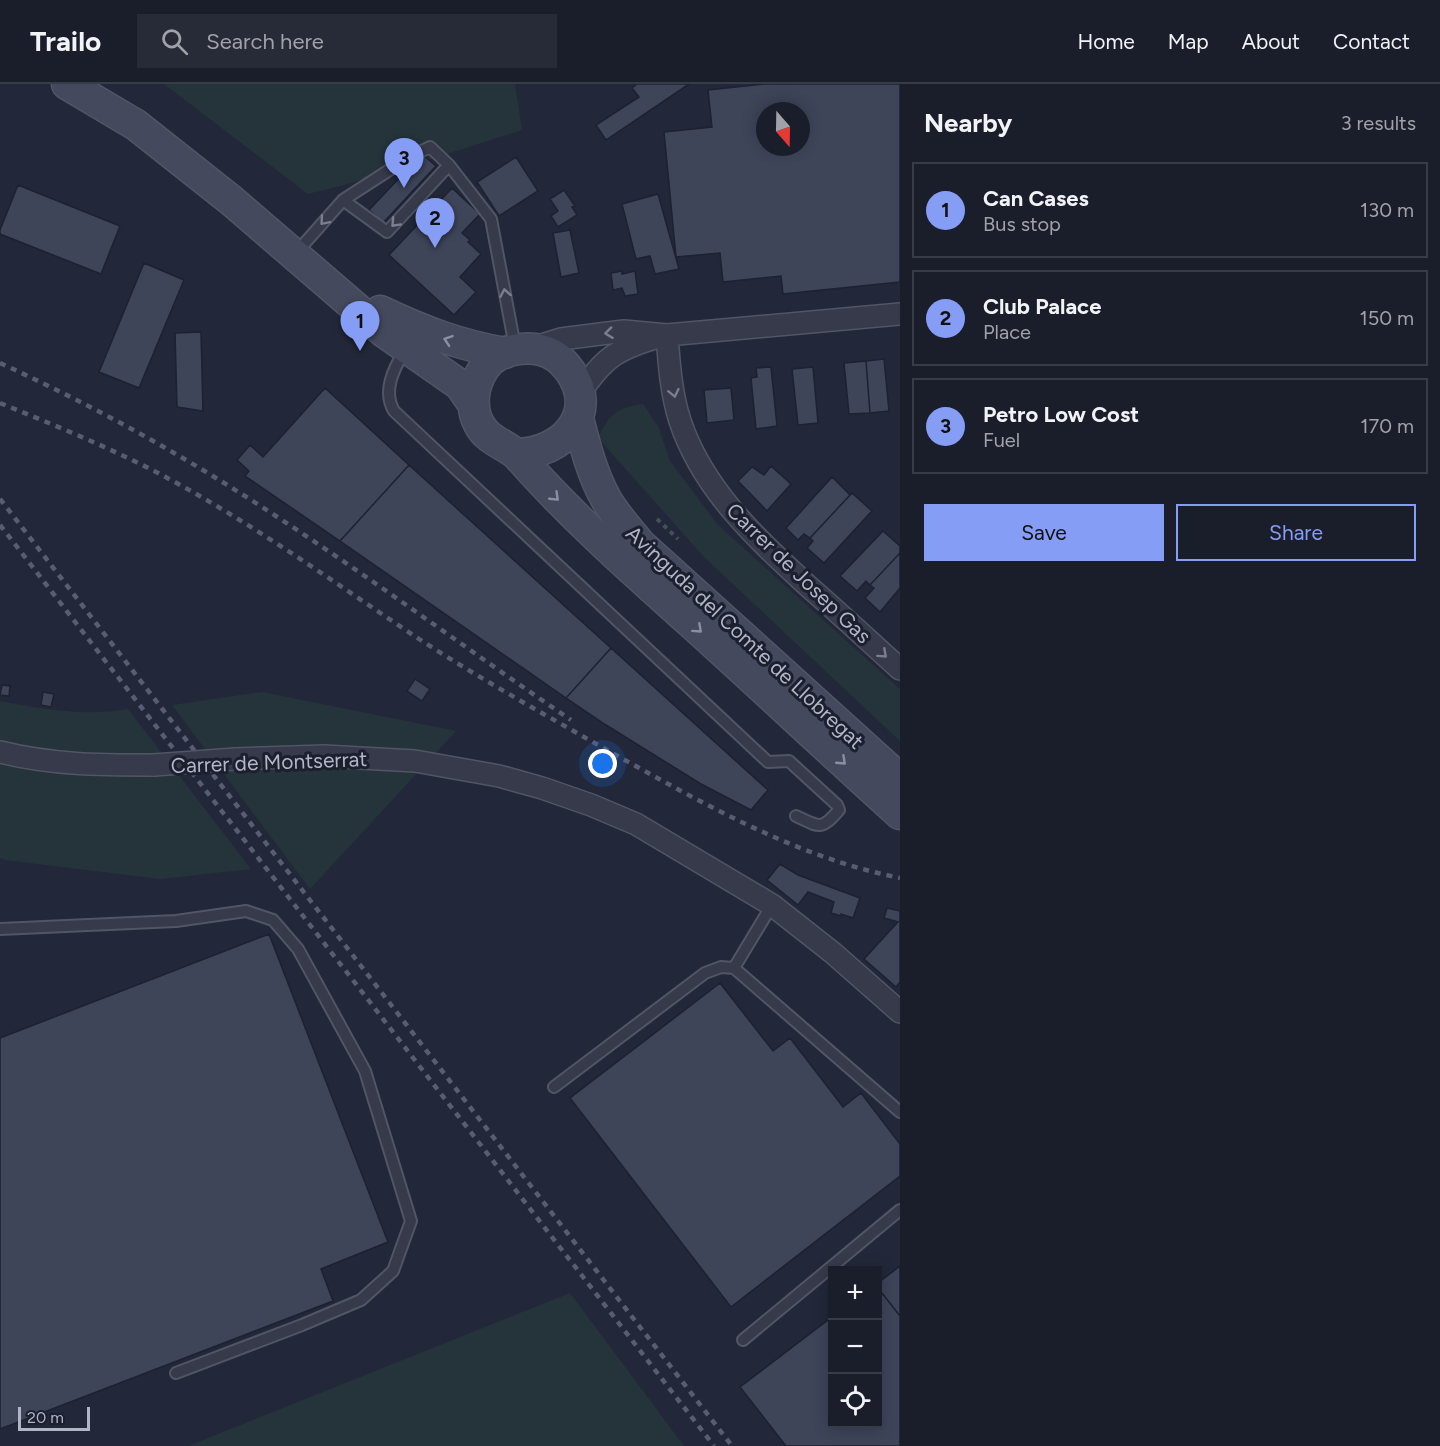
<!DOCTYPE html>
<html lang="en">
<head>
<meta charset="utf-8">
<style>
  :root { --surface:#1a1e2b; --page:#272b37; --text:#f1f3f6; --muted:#9fa2a9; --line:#383c47; --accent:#869df5 }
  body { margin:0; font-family:Figtree,sans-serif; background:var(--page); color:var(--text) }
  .controls { position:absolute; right:18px; bottom:18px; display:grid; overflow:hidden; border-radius:0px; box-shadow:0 3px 15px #0003 }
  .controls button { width:54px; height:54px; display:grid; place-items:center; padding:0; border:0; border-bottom:2px solid var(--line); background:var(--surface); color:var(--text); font:30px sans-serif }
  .compass { position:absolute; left:756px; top:18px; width:54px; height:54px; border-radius:50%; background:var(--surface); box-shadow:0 3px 15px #0003; rotate:160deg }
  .scale { position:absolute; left:18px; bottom:15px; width:72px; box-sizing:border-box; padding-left:6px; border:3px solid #b1b5c6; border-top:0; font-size:16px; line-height:21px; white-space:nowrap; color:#b1b5c6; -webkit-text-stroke:4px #1b1f2e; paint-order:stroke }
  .you { position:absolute; left:603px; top:680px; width:21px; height:21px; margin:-15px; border:4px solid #fff; border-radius:50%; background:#1a73e8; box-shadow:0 0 0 9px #1a73e833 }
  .badge { display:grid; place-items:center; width:39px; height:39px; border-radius:50%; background:var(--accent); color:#111; font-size:20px; font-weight:700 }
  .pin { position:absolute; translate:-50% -50px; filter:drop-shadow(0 2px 3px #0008) }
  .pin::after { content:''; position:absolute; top:32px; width:21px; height:18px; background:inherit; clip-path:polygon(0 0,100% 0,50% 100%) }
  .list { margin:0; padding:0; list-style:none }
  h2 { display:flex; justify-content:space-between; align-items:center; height:78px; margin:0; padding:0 24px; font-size:26px }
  h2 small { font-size:20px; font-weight:400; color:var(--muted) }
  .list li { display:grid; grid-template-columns:39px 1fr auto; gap:18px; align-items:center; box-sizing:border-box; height:96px; margin:0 12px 12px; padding:0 12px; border:2px solid var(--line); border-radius:0px }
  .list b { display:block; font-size:22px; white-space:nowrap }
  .list p { margin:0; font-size:20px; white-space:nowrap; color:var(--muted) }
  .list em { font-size:20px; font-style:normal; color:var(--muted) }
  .actions { display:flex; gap:12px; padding:18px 24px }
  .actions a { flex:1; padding:14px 0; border:2px solid var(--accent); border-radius:0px; text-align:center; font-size:21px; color:var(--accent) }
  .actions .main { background:var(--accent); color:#111 }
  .icon { flex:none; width:33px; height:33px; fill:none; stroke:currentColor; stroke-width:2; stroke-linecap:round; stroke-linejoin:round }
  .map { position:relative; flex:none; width:900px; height:1362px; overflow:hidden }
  header { display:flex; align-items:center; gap:36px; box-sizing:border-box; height:84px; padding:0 30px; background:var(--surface); border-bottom:2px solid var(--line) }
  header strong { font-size:28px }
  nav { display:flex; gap:33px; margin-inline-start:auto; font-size:21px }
  .search { width:420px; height:54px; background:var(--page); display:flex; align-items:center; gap:15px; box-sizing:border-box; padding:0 21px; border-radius:0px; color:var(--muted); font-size:22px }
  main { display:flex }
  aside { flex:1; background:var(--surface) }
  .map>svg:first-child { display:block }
</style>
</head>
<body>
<header>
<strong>Trailo</strong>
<div class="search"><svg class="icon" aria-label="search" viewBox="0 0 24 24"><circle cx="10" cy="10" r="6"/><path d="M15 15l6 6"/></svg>Search here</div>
<nav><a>Home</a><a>Map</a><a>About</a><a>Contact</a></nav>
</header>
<main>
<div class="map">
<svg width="900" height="1362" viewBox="0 0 900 1362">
  <rect width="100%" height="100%" fill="#222839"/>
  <path fill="#24343a" d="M164 0H515L522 46 375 93 308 110Z
    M643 320 658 342 670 377 718 441 900 605V657L704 473 598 354C610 329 617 324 643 320Z
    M262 608 456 647 310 805 172 621Z
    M0 617C43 625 84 633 128 625L251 785 160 795 5 776 0 774Z
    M570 1209 684 1362H188Z"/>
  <path fill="#3e4559" stroke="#1d2130" stroke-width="1.5" fill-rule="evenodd" d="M637 0H689L606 56 596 41 639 13 632 4Z
    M764 0H900V198L783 210 781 192 723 198 720 169 676 173 664 48 712 43 708 6ZM765 27H801V63H765Z
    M422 70 436 82 383 139 369 126Z
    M516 73 538 107 499 132 477 98Z
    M18 101 120 142 101 190 0 150V146Z
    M452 104 480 130 462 149 470 156 468 158 481 170 460 193 476 208 454 231 389 171Z
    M564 106 575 122 572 123 577 131 558 143 551 132 558 127 550 115Z
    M658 110 679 185 655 190 650 172 636 175 622 120Z
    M570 146 579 189 561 193 553 149Z
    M144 179 184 196 139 304 99 288Z
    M622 187V190L635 187 638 210 625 212 622 204 613 206 611 189Z
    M201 248 203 327 177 323 175 249Z
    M884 275 889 327 870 329 866 277Z
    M866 277 870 329 849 330 844 279Z
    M771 283 777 342 756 345 751 294 757 293 756 284Z
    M813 283 818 339 798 341 792 285Z
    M325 304 409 381 340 457 245 392 249 387 237 376 250 361 263 373Z
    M731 304 734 336 707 339 704 306Z
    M409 381 611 564 566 614 340 457Z
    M771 382 791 400 767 427 738 397 752 383 764 391Z
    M832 393 850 411 810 454 804 450 798 456 786 444Z
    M852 409 872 427 824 479 807 464 813 457 810 454Z
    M883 447 900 462V469L870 501 866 497 857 507 840 492Z
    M900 469V504L880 528 865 514 874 504 870 501Z
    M611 564 768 706 751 726 701 700 606 641 566 614Z
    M415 595 430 605 422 617 407 607Z
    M2 601 10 602 9 612 0 611Z
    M43 608 54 610 51 623 41 621Z
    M780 780 798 791 860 814 853 834 841 830V832L831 829 834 818 808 808 798 821 767 796Z
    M887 824 900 827V898L896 903 864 875 898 838 884 834Z
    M269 850 388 1158 321 1185 333 1217 0 1345V954Z
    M720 899 773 967 790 954 843 1023 861 1009 900 1060V1092L731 1223 570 1014Z
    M900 1182V1232L878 1204V1199Z
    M878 1204 900 1232V1362H786L740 1303 832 1233V1340H878Z"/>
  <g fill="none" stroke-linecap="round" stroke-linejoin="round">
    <g stroke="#515564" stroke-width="14">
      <path id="service" d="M343 116 387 148 449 81
        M296 169 343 116 411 72 430 63 449 81 491 135 515 263
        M405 266C394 284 382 307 394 327L768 678 789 677 837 721 839 726C821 747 819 743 796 732
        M0 845 176 837 246 827 273 836 298 865 365 987 411 1137 393 1187 361 1216 302 1241 176 1289
        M734 884 772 821
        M554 1003 705 889 721 883 734 884 900 1028
        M743 1256 900 1126"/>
    </g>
    <g stroke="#515564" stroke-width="24">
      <path id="minor" d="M667 251C669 279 671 309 680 337 703 406 756 454 808 502 839 529 869 557 900 585
        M532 264 561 255 624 247 667 251 900 230
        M580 309C603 275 615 266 655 254
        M0 668C52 681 100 681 154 681
        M235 675 324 672 415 677 499 692 542 704 591 721 636 740 772 821 833 869 900 928"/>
    </g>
    <g stroke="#515564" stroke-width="33">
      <path id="secondary" d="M67 0 136 41 232 117 384 248 460 301 474 321
        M380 227C422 247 459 261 505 269
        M578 334C585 362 592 390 606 415 615 431 628 445 640 460L900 695
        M516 370C562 370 600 330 570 287 563 277 553 269 541 266 525 262 502 266 490 277 475 292 468 320 479 340 488 358 509 361 520 374 572 433 631 485 689 537 760 601 829 666 900 730"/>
    </g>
    <path stroke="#425158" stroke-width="4" stroke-dasharray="4.5 4.5" stroke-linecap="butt" d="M657 435 678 455"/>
    <use href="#service" stroke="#363a4a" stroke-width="10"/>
    <use href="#minor" stroke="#363a4a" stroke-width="21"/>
    <use href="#secondary" stroke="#44495d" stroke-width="30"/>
    <path stroke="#585d71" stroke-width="4.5" stroke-dasharray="6 6" stroke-linecap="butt" d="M0 279C74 313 146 351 216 394 338 469 453 556 571 636
      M0 319C59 343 118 367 173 397 259 444 338 501 419 555 482 596 549 633 614 670 706 721 796 773 900 794
      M0 415 732 1362
      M0 441 714 1362"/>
    <g stroke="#515564" stroke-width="24" stroke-linecap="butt">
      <path id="minor-bridge" d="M154 681 235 675"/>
    </g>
    <use href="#minor-bridge" stroke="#363a4a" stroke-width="21"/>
  </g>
  <defs><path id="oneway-chevron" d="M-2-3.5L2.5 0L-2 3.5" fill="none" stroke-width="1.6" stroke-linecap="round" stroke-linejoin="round" transform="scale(1.5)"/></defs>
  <g stroke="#7a7e8e">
    <use href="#oneway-chevron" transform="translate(324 137) rotate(131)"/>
    <use href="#oneway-chevron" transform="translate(395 139) rotate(133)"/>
    <use href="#oneway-chevron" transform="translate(505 209) rotate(-100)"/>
    <use href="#oneway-chevron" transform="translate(609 249) rotate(173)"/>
    <use href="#oneway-chevron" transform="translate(674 309) rotate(78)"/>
    <use href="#oneway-chevron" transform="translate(883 570) rotate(42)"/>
  </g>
  <g stroke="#8b8fa1">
    <use href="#oneway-chevron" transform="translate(448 256) rotate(-161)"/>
    <use href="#oneway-chevron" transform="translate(555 413) rotate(44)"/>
    <use href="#oneway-chevron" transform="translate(698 545) rotate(42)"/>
    <use href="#oneway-chevron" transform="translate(842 677) rotate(43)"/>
  </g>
  <g text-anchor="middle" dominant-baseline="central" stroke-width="6" stroke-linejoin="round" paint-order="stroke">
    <g font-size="21" fill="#b1b5c6" stroke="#1b1f2e">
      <text transform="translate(799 489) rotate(44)">Carrer de Josep Gas</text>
      <text transform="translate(745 553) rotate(43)">Avinguda del Comte de Llobregat</text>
      <text transform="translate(269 678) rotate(-2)">Carrer de Montserrat</text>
    </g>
  </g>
</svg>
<div class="controls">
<button>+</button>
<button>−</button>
<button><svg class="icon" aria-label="locate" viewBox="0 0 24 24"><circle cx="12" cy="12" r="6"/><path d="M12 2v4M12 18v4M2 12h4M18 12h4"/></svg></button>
</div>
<svg class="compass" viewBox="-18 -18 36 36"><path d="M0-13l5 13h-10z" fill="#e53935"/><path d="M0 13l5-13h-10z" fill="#9fa2a9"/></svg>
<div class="scale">20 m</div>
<div class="you"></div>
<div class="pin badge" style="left:360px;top:267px">1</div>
<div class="pin badge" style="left:435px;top:164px">2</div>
<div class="pin badge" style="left:404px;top:104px">3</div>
</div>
<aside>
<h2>Nearby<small>3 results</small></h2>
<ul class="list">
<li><span class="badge">1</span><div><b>Can Cases</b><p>Bus stop</p></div><em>130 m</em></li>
<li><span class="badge">2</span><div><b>Club Palace</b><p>Place</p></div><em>150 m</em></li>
<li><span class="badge">3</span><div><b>Petro Low Cost</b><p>Fuel</p></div><em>170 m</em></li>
</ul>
<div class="actions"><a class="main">Save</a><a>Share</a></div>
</aside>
</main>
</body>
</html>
